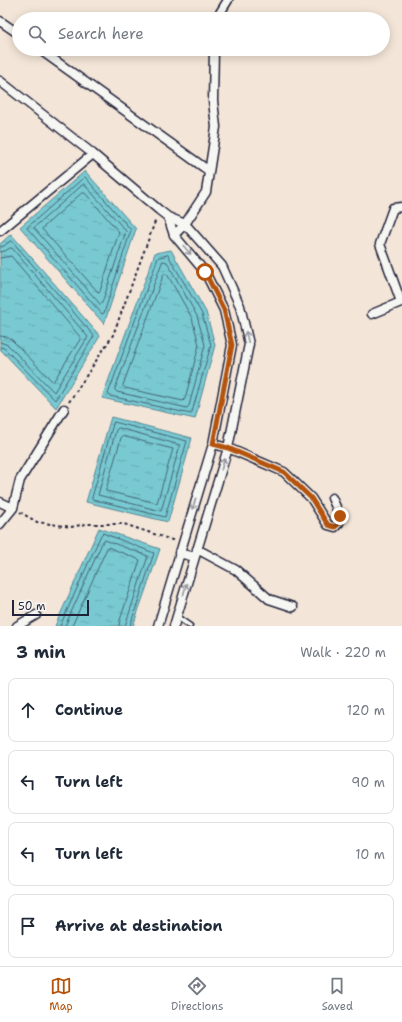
<!DOCTYPE html>
<html lang="en">
<head>
<meta charset="utf-8">
<style>
  :root { --surface:#fff; --page:#f2f2f3; --text:#1f2937; --muted:#747a83; --line:#e0e1e3; --accent:#b45309 }
  body { margin:0; font-family:"Shantell Sans",sans-serif; background:var(--page); color:var(--text) }
  .scale { position:absolute; left:12px; bottom:10px; width:77px; box-sizing:border-box; padding-left:4px; border:2px solid #22223b; border-top:0; font-size:11px; line-height:14px; white-space:nowrap; color:#22223b; -webkit-text-stroke:3px #f6f6f2; paint-order:stroke }
  .stop { position:absolute; width:12px; height:12px; margin:-9px; border:3px solid #b45309; border-radius:50%; background:#fff }
  .stop.end { background:#b45309; border-color:#fff; box-shadow:0 1px 4px #0008 }
  .list { margin:0; padding:0; list-style:none }
  h2 { display:flex; justify-content:space-between; align-items:center; height:52px; margin:0; padding:0 16px; font-size:17px }
  h2 small { font-size:13px; font-weight:400; color:var(--muted) }
  .list li { display:grid; grid-template-columns:26px 1fr auto; gap:12px; align-items:center; box-sizing:border-box; height:64px; margin:0 8px 8px; padding:0 8px; border:1px solid var(--line); border-radius:8px }
  .list b { display:block; font-size:15px; white-space:nowrap }
  .list em { font-size:13px; font-style:normal; color:var(--muted) }
  .icon { flex:none; width:22px; height:22px; fill:none; stroke:currentColor; stroke-width:2; stroke-linecap:round; stroke-linejoin:round }
  .map { position:relative; flex:none; width:402px; height:626px; overflow:hidden }
  .search { position:absolute; background:var(--surface); box-shadow:0 2px 10px #0003; left:12px; right:12px; top:12px; height:44px; display:flex; align-items:center; gap:10px; box-sizing:border-box; padding:0 14px; border-radius:22px; color:var(--muted); font-size:15px }
  .sheet { height:340px; background:var(--surface) }
  nav { display:flex; justify-content:space-around; align-items:center; box-sizing:border-box; height:56px; border-top:1px solid var(--line); background:var(--surface); font-size:11px; color:var(--muted) }
  nav a { display:grid; justify-items:center; gap:2px }
  nav .on { color:var(--accent) }
  .map>svg:first-child { display:block }
</style>
</head>
<body>
<div class="map">
<svg width="402" height="626" viewBox="0 0 402 626">
  <defs>
    <pattern id="water-ripples" width="26" height="14" patternUnits="userSpaceOnUse"><rect width="26" height="14" fill="#78c9d1"/><path d="M2 4q2-2 4 0t4 0M15 11q2-2 4 0t4 0" fill="none" stroke="#68acb4"/></pattern>
  </defs>
  <rect width="100%" height="100%" fill="#f3e6d8"/>
  <filter id="ink" filterUnits="userSpaceOnUse"><feTurbulence type="fractalNoise" baseFrequency=".025" numOctaves="2"/><feDisplacementMap in="SourceGraphic" scale="8" xChannelSelector="R" yChannelSelector="G"/><feConvolveMatrix kernelMatrix="1 2 1 2 8 2 1 2 1" color-interpolation-filters="sRGB"/></filter>
  <g filter="url(#ink)">
    <path fill="url(#water-ripples)" stroke="#568695" d="M85 171 136 229 104 324 20 227Z
      M11 234 100 336 56 408 0 349V244Z
      M171 250 206 312 215 345 195 419 102 398 155 253Z
      M111 417 192 438 168 522 86 502Z
      M99 528 160 549 133 626H55Z"/>
    <g fill="none" stroke-linecap="round" stroke-linejoin="round">
      <path stroke="#446577" stroke-width="1" d="M85 177 131 230 104 313 102 314 27 228Z
        M84 184 126 231 102 303 100 304 34 228Z
        M82 193H85L119 232 100 291 98 292 42 229Z
        M0 247 4 246 10 241H12L94 336 55 400 4 348 0 347
        M0 252 5 251 10 248H12L88 337 54 392 8 345 0 342
        M168 255 202 314 211 345 192 412 191 414 110 396 108 394 158 258Z
        M0 258 11 256 81 338 53 382 12 340 7 337 0 336
        M163 261 167 262 197 316 205 345 189 406 187 408 117 392 115 390Z
        M164 274H167L192 318 199 345 185 399 183 401 125 388 123 386Z
        M114 422 187 441 165 517 92 499Z
        M119 428 180 445 161 511 98 495 116 430Z
        M122 436 173 449 157 503 106 491Z
        M60 626 101 535 103 533 154 553 130 626
        M65 626 103 541 105 540 148 556 125 626
        M72 626 107 548 108 547 140 560 120 620 119 626"/>
      <g stroke="#22223b" stroke-width="7">
        <path id="lane" d="M177 617 190 626"/>
      </g>
      <g stroke="#22223b" stroke-width="11">
        <path id="street" d="M219 19 220 13 228 0
          M0 21 19 34
          M39 49 209 171
          M0 81 93 154 159 210 168 217 185 224 222 266 240 306 249 344 228 448 174 626
          M0 231 93 154
          M174 235 185 224 206 192 216 127 213 101 214 49
          M372 314 401 302 380 244 393 208 402 207
          M213 444 228 448 284 472 311 498 328 525 335 527 339 523 340 516 332 498
          M0 502 13 508
          M0 524 13 508 20 480 64 409
          M197 549 236 570 269 599 293 607
          M179 553 195 557
          M17 626 36 615
          M158 626 213 444 232 345 224 310 205 272 174 235 168 217"/>
      </g>
      <path stroke="#22223b" stroke-width="2" stroke-dasharray="3 3" stroke-linecap="butt" d="M69 402 113 335 156 219
        M20 512 37 522 71 527 86 524H124L175 541"/>
      <use href="#lane" stroke="#f6f6f2" stroke-width="4"/>
      <use href="#street" stroke="#f6f6f2" stroke-width="8"/>
    </g>
    <defs><path id="oneway-shaft" d="M-6 0H5M1.5-3L5.5 0L1.5 3" fill="none" stroke-width="1.6" stroke-linecap="round" stroke-linejoin="round"/></defs>
    <g stroke="#9797a0">
      <use href="#oneway-shaft" transform="translate(187 250) rotate(50)"/>
      <use href="#oneway-shaft" transform="translate(247 337) rotate(-103)"/>
      <use href="#oneway-shaft" transform="translate(223 464) rotate(-73)"/>
      <use href="#oneway-shaft" transform="translate(194 504) rotate(107)"/>
      <use href="#oneway-shaft" transform="translate(185 589) rotate(-74)"/>
    </g>
  </g>
  <g fill="none" stroke-linecap="round" stroke-linejoin="round" filter="url(#ink)">
    <path stroke="#b45309" stroke-width="5" d="M205 272 224 310 232 345 213 444 228 448 284 472 311 498 328 525 335 527 339 523 340 516"/>
  </g>
</svg>
<div class="scale">50 m</div>
<div class="stop" style="left:205px;top:272px"></div>
<div class="stop end" style="left:340px;top:516px"></div>
<div class="search"><svg class="icon" aria-label="search" viewBox="0 0 24 24"><circle cx="10" cy="10" r="6"/><path d="M15 15l6 6"/></svg>Search here</div>
</div>
<section class="sheet">
<h2>3 min<small>Walk · 220 m</small></h2>
<ul class="list">
<li><svg class="icon" aria-label="ahead" viewBox="0 0 24 24"><path d="M12 20V5M6 11l6-6 6 6"/></svg><div><b>Continue</b></div><em>120 m</em></li>
<li><svg class="icon" aria-label="left" viewBox="0 0 24 24"><path d="M17 20v-9H6M10 6l-5 5 5 5"/></svg><div><b>Turn left</b></div><em>90 m</em></li>
<li><svg class="icon" aria-label="left" viewBox="0 0 24 24"><path d="M17 20v-9H6M10 6l-5 5 5 5"/></svg><div><b>Turn left</b></div><em>10 m</em></li>
<li><svg class="icon" aria-label="arrive" viewBox="0 0 24 24"><path d="M6 21V4h12l-3 4 3 4H6"/></svg><div><b>Arrive at destination</b></div></li>
</ul>
</section>
<nav>
<a class="on"><svg class="icon" aria-label="map" viewBox="0 0 24 24"><path d="M3 6l6-2 6 2 6-2v14l-6 2-6-2-6 2zM9 4v14M15 6v14"/></svg>Map</a>
<a><svg class="icon" aria-label="directions" viewBox="0 0 24 24"><path d="M12 3l9 9-9 9-9-9zM9 14v-3h6M13 9l2 2-2 2"/></svg>Directions</a>
<a><svg class="icon" aria-label="saved" viewBox="0 0 24 24"><path d="M7 4h10v16l-5-4-5 4z"/></svg>Saved</a>
</nav>
</body>
</html>
